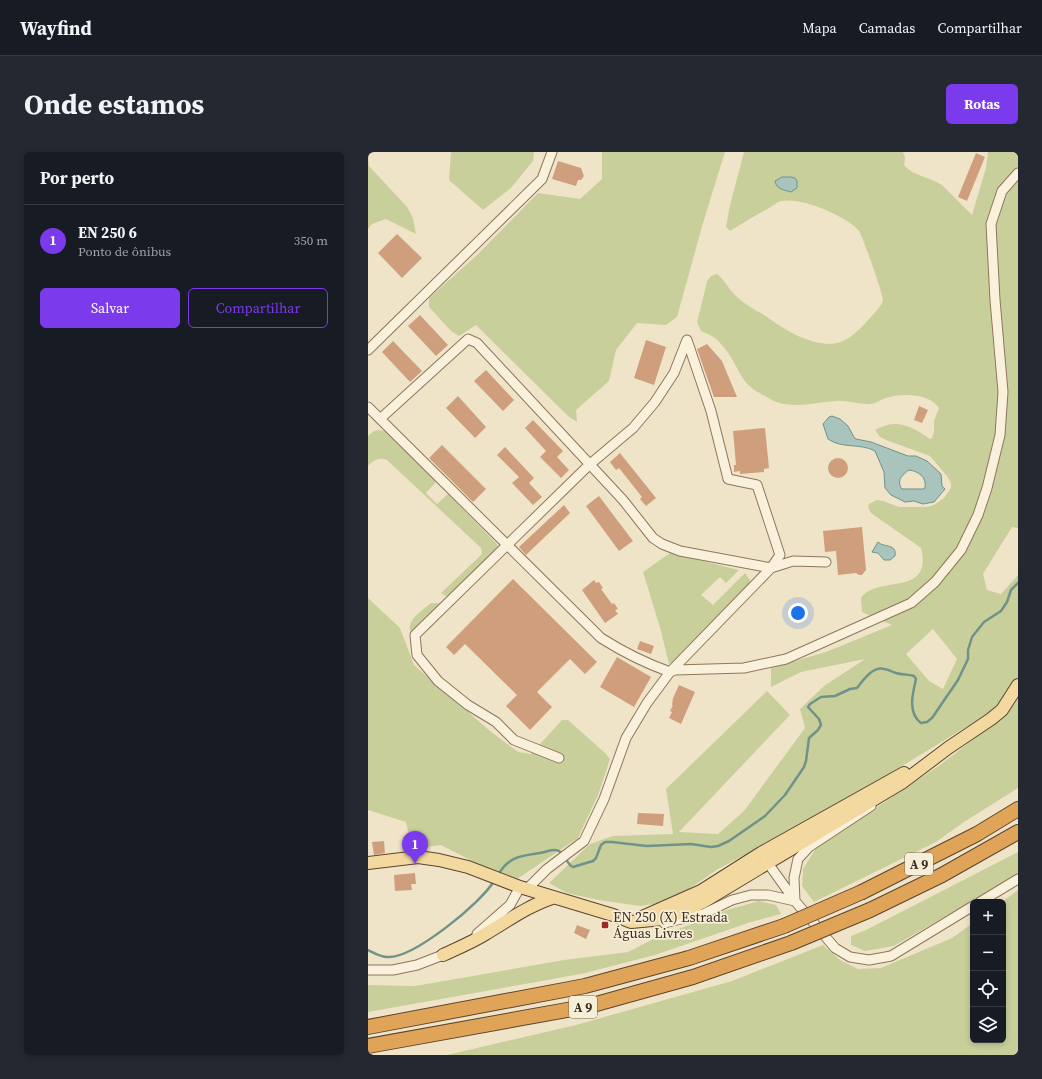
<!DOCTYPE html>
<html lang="pt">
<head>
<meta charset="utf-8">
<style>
  :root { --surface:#171b24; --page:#242831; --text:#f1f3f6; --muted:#9ea1a6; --line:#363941; --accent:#7c3aed }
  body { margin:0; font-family:"Source Serif 4",serif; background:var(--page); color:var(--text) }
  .controls { position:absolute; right:12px; bottom:12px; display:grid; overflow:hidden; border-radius:6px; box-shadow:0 2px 6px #0003 }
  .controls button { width:36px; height:36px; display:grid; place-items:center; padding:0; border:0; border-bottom:1px solid var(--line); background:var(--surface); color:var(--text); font:20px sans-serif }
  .you { position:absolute; left:430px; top:461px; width:14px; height:14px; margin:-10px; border:3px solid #fff; border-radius:50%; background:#1a73e8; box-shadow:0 0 0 6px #1a73e833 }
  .badge { display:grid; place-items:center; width:26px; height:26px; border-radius:50%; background:var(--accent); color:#fff; font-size:13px; font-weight:700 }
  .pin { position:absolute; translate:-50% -33px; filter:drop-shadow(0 1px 2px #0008) }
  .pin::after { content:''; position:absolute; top:21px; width:14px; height:12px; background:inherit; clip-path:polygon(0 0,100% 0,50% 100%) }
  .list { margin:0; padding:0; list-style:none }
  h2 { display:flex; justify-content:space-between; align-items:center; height:52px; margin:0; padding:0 16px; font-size:17px }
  h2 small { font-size:13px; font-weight:400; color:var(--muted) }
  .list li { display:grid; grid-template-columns:26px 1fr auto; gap:12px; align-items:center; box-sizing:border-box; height:72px; padding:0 16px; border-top:1px solid var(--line) }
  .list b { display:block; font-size:15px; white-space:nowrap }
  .list p { margin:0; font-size:13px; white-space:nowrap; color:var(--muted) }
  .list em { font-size:13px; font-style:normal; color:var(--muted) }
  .actions { display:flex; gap:8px; padding:12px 16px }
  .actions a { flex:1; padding:9px 0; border:1px solid var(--accent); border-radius:6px; text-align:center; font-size:14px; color:var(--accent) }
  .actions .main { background:var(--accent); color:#fff }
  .icon { flex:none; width:22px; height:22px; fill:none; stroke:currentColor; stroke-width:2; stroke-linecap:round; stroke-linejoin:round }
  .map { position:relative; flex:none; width:650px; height:903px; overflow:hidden; border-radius:6px }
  header { display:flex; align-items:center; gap:24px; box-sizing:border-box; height:56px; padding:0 20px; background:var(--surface); border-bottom:1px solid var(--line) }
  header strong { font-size:19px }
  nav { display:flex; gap:22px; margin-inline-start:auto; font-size:14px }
  .intro { display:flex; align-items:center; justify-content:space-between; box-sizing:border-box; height:96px; padding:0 24px }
  h1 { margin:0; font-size:28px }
  .button { padding:10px 18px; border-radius:6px; background:var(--accent); color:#fff; font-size:14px; font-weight:700 }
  main { display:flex; gap:24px; padding:0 24px }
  aside { flex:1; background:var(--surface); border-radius:6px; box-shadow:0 2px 6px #0003 }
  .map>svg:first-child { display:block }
</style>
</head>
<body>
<header>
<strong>Wayfind</strong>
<nav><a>Mapa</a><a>Camadas</a><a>Compartilhar</a></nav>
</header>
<div class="intro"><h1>Onde estamos</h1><a class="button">Rotas</a></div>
<main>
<aside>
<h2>Por perto<small></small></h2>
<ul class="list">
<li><span class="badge">1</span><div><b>EN 250 6</b><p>Ponto de ônibus</p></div><em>350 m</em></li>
</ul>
<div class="actions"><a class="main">Salvar</a><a>Compartilhar</a></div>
</aside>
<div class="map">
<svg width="650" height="903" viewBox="0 0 650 903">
  <rect width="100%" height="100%" fill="#f0e4c8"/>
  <path fill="#c9cf9b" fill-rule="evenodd" d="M0 0H3L0 4 1 14 39 55 45 66 48 82 18 67 4 72 0 77Z
    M83 0H166L165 9 143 36 115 58 81 28Z
    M234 0H357L335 71 309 165 298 173 269 171 248 198 241 229 208 258 209 270 200 264 108 173 91 184 83 179 61 155V146L109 103 170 41 212 47 234 27Z
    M376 0H535L537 5 536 13C545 24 562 25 574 33L604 63 618 16 620 0H650V376L644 375 615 422 619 438 633 442 650 423V526L634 553 513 627 396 693 350 717 318 739 287 752 272 754 230 748 199 741 181 731 222 692 245 684 305 682 298 637 399 539 422 563 311 680 350 682 376 659 437 576 432 557 456 534 497 507 433 520 403 535V516L458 500 524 473 494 460 493 446C509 422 565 446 553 396L503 361 500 355 501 352 509 348 515 349 531 355H559L566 353 576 346 583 336V331L579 324 562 304 518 288 512 285 507 278C529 266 543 274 562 287L564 286 566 280V269L571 256C561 241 534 241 518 246 513 247 509 251 504 252 492 253 480 248 468 249 450 250 434 255 416 252 409 251 403 248 397 244 389 240 381 235 376 228 368 216 363 202 353 192 348 185 340 182 333 179L329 170 336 142 339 129 343 124 349 122C357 128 361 138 368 144 376 152 386 157 396 163 409 172 423 182 438 187 470 199 482 188 503 165 507 160 514 154 515 148 515 142 494 83 491 79 479 64 433 45 414 49 410 49 405 54 401 56 388 63 375 71 362 79L358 75 362 53ZM565 477 589 507 575 537 561 529 538 502Z
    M10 278 17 279 68 330 58 341 69 352 80 342 129 392 131 397 82 444H78L73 441 113 403 114 401 113 396 19 308C11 305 6 308 0 314V284L6 279Z
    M302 401 371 418 358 431 352 425 333 443 345 453 377 421 382 428 381 436 306 510 301 512 293 479 275 420Z
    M0 446 32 476 46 513 122 579 150 600 163 602 194 568H200L237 601 242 607 230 643 210 686 149 727 112 713 73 693 44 697 38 670 0 658Z
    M63 451H70L73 453 44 482C35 470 55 458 63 451Z
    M650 541V636L596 670 568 690 446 750 434 734 435 717 448 696 572 613 633 566Z
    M650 700V722L526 794 497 799 483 793V784L498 778Z
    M650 738V903H79L208 873 364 829 455 793 472 808 490 817 513 816 584 786 605 771V888H635L634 750Z
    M391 749 408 753 413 762 383 770 287 803 213 822 0 860V833L47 834 196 808 260 800 287 786 359 758Z"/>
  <path fill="#a9c4bc" stroke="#6f938a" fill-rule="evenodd" d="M414 25H423L427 26 429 29V36L423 40C416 38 408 37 407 29Z
    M464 264 472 267 480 274 486 285 488 287 503 290 540 304H548L559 309 573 322 574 334 577 337 566 350 555 352 546 349 537 350 523 343 517 336 516 320 507 299C493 291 474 297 460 287L455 272 461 265ZM541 318C550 319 559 325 557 336L555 337H534C528 329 534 323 541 318Z
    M510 390C516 396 529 391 527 404L522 408H516L510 401 504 400Z"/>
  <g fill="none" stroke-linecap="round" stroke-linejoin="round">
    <path stroke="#6f938a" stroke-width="2.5" d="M130 723C141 704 153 704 172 701 179 700 185 696 191 699 196 703 199 710 203 714L205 715 225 709 228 706 233 693 237 690H244L279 694 323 692 343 695 350 694 361 689 397 664 417 643 436 615 438 609 441 586 450 578 453 573 451 567 440 555 442 552 453 545 467 544 482 537 489 536C495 528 505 514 516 517 520 517 524 520 528 521 534 523 540 522 546 524L548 527C545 540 539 561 553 571L559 570 564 566 590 528 600 507V498L604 485 616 470 633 459 639 450 643 438 650 431
      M0 798C6 801 13 805 20 805 46 806 113 751 126 729"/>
  </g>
  <path fill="#cf9f7d" d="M608 1 617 5 599 49 590 45Z
    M190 9 213 16 216 24 213 28H210L208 34 184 27Z
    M29 82 54 106 34 126 10 101Z
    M52 163 80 193 68 204 40 174Z
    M278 188 298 195 286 233 266 226Z
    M25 189 54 219 42 230 14 200Z
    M339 192 354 209 369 245H346L329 197Z
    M118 218 146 248 135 259 106 229Z
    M90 244 118 275 107 286 78 256Z
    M551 254 560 258 554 271 546 268Z
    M165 268 195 299 189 305 201 318 193 326 172 305 178 299 157 276Z
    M397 276 401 316 396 317V320L372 322V319L366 320V313H368L365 279Z
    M74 293 118 337 105 350 61 306Z
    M137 295 166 326 161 331 174 345 165 353 144 331 151 325 129 303Z
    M252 301 288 346 278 354 272 347 274 345 251 316 248 318 242 310Z
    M460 316a10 10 0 1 1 20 0a10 10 0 1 1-20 0Z
    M231 344 265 389 251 399 218 354Z
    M196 353 202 361 158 403 151 395Z
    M494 375 498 418 494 423H491L488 421 470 423 468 399 457 400 455 379Z
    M145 427 229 510 217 522 202 507 169 540 184 555 162 578 138 554 149 543 97 492 86 503 78 495Z
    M226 428 228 431 231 430 235 436 233 437 244 452 246 451 250 457 247 458 250 462 237 471 214 438Z
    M272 489 286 494 283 502 269 497Z
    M249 505 283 525 266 555 232 535Z
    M311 533 327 540 313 572 301 566 304 560 302 559 305 553H304L305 546Z
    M270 661 296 662 295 674 269 672Z
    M16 689 17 701 6 703 4 690Z
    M47 721 48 732H43L44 738 27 739 26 723Z
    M209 773 222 778 218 787 206 781Z"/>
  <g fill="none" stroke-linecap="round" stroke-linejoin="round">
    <g stroke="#8d765c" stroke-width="11">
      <path id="minor" d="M0 198 174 27 184 0
        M0 255 233 486C255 500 277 511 302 520L403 416 412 403 389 333 360 327 343 259 319 188 306 221 287 250 265 276 221 313 47 483 49 503 70 529 100 553 128 570 146 588 191 606
        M12 267 100 187 109 191 255 348 285 386 294 392 312 399 403 416 425 409 458 410
        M397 707 427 749 467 796 482 805 501 808 523 804 605 754
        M159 737 179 717 216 689 236 647 258 586 279 551 302 520 307 518 376 516 418 507 543 451 567 430 593 398 610 363 619 336 632 283 635 240 627 148 623 72 634 39 650 21
        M427 749 426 726 430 707 441 695 503 654
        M612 750 650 727
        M296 771 335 762 364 748 383 743H400L427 749
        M109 782 142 753 152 735
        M0 818H25L49 813 80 801"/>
    </g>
    <g stroke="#5b4430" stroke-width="14">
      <path id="major" d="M0 711 50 705 71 708 100 715 152 735 245 763 263 770 295 767 311 761 335 750 535 630 580 596 623 567 634 558 650 533
        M272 766 333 739 393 701 536 621
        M75 803C90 796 105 790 119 781 141 768 160 754 184 746"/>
    </g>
    <g stroke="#5b4430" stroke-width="16">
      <path id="highway" d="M494 740 609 682 650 657
        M502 758 574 723 650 680
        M0 875 217 834 321 806 416 774
        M0 894 221 854 325 825 423 791"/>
    </g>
    <use href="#minor" stroke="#faf1dc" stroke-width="9"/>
    <use href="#major" stroke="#f3d9a0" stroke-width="12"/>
    <use href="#highway" stroke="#e0a458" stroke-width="14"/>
    <g stroke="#5b4430" stroke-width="16" stroke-linecap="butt">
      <path id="highway-bridge" d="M416 774 494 740
        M423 791 502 758"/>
    </g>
    <use href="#highway-bridge" stroke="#e0a458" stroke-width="14"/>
  </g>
  <rect fill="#9e2a2b" stroke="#f7eed8" stroke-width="1.5" x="233" y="769" width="8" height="8" rx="2"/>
  <g text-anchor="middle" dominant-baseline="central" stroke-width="3.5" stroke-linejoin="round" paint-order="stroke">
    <g fill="#f7eed8" stroke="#756857" stroke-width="1">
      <rect x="537" y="701" width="28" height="22" rx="3"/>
      <rect x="201" y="844" width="28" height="22" rx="3"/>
    </g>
    <g font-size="13" font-weight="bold" fill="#3d2e20">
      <text x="551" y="712">A 9</text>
      <text x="215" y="855">A 9</text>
    </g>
    <g font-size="14" fill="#3d2e20" stroke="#f7eed8" text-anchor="start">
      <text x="245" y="765">EN 250 (X) Estrada<tspan x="245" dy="16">Águas Livres</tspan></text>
    </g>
  </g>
</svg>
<div class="controls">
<button>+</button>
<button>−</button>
<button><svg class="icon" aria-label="locate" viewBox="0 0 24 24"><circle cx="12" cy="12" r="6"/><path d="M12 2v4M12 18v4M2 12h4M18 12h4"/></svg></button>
<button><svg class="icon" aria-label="layers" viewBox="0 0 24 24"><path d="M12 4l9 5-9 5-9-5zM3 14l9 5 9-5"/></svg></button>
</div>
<div class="you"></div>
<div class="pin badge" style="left:47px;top:712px">1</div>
</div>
</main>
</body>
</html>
